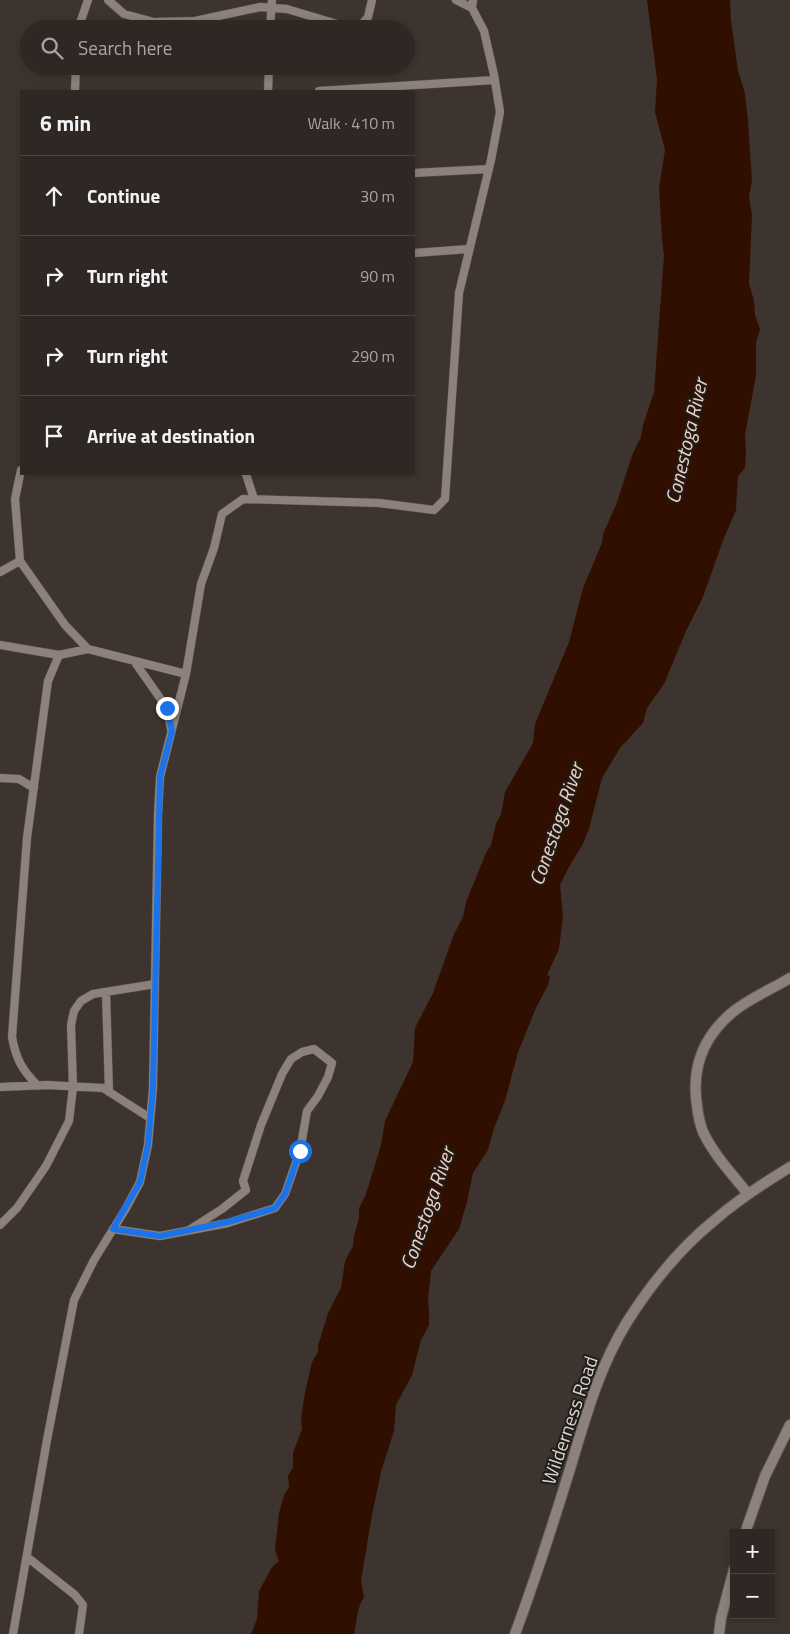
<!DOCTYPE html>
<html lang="en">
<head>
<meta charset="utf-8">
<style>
  :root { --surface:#2e2723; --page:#3a3330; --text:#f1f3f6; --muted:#a7a5a6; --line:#494441 }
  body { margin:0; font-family:"Titillium Web",sans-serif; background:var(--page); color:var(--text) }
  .controls { position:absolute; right:15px; bottom:15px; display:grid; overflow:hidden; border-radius:0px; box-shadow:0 2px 8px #0003 }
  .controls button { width:45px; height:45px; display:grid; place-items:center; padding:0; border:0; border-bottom:1px solid var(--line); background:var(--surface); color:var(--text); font:25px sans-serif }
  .stop { position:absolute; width:15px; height:15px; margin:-11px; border:4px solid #1a73e8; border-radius:50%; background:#fff }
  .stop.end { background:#1a73e8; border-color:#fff; box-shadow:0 1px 5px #0008 }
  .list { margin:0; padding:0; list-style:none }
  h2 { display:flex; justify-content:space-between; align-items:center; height:65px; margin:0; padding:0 20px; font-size:21px }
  h2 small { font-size:16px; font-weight:400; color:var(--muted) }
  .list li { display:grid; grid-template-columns:32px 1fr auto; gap:15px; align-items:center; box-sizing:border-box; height:80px; padding:0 20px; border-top:1px solid var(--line) }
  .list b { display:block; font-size:19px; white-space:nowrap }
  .list em { font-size:16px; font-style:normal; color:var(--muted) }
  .icon { flex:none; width:28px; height:28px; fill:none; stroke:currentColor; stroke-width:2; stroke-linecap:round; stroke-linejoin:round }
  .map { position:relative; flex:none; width:790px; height:1634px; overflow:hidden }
  .search { position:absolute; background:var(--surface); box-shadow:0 2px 8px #0003; left:20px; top:20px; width:395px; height:55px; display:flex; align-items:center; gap:12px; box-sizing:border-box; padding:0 18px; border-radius:28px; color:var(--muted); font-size:19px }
  .panel { position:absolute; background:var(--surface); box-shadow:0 2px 8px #0003; left:20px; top:90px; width:395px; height:385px; border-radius:0px }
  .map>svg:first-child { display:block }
</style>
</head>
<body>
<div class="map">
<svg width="790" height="1634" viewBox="0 0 790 1634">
  <rect width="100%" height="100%" fill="#3e342f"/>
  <path fill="#300f00" d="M647 0H730L731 20 738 71 745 93 748 122 752 180 749 197 752 215 749 284 754 300 755 315 760 329 756 343V376L745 435 746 454 745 468 738 476 736 510 724 538 703 597 686 631 664 684 647 708 643 723 620 748 602 778 589 829 583 844 569 867 560 885 563 917 559 949 547 975 550 976 548 985 536 1008 518 1052 505 1101 494 1128 488 1150 473 1173 467 1202 459 1229 431 1271 428 1299 429 1311V1325L421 1340 412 1375 396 1405 394 1431 381 1472 372 1515 361 1581 364 1597C357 1607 357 1621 354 1634H251L257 1619 259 1591 272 1567 279 1561 275 1550 279 1513 284 1495 289 1487 288 1476 293 1467V1453L302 1429 301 1419 305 1392 312 1362 318 1352V1346L328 1313 341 1288 345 1261 353 1246 354 1236 359 1218V1208L366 1194 381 1145 385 1121 413 1062 415 1028 433 993 454 934 463 917 466 902 486 853 491 845 496 824 501 814 505 792 533 743 535 724 569 642 583 588 602 543 603 534 616 505 633 453 641 437 643 425 654 392 664 255 662 240 659 188 665 150 655 112 657 79Z"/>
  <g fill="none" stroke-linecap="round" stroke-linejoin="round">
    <g stroke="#5b534f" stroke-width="9">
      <path id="service" d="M108 0 124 14 154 22 195 21 260 7 287 9 347 27 362 24 368 17 372 0
        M456 0 472 8
        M78 29 88 0
        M270 29 272 0
        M75 91 76 66
        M268 91 269 66
        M319 91 495 80
        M414 173 489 169
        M414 253 469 249
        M21 470 15 499 20 561 65 625 88 649
        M246 474 254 499
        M0 572 20 561
        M0 645 59 655 88 649 186 674
        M134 661 167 708 171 729
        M0 778 19 779 34 788
        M106 992 109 1092
        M38 1086C22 1070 16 1059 12 1037L27 838 48 681 59 655
        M0 1087 47 1085 103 1088 150 1118
        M0 1225 17 1208 46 1166 69 1121 73 1087 71 1025 74 1011 81 1001 93 994 155 984
        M113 1229 160 1236 228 1223 275 1208 285 1194 300 1151 307 1111 318 1096 328 1077 332 1063 314 1049 302 1052 291 1059 282 1074 261 1125 243 1181 246 1190 222 1209 189 1230
        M27 1557 75 1595 83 1605 79 1634
        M13 1634 47 1440 74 1300 94 1260 125 1210 140 1182 148 1145 153 1088 158 815 160 777 186 674 201 584 214 548 222 514 243 499 379 503 434 510 445 499 459 293 491 160 500 112 494 75 484 31 472 8 473 0"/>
    </g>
    <g stroke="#5b534f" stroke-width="12">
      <path id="minor" d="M748 1194C732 1174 714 1155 703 1132 700 1124 698 1115 697 1106 691 1067 703 1036 734 1011 750 998 772 989 790 978
        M745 1533 765 1476 790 1425
        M515 1634C535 1580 553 1524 570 1469 585 1419 599 1367 627 1322 651 1284 681 1247 716 1219 739 1199 764 1183 790 1167
        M719 1634 721 1618 734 1569"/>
    </g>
    <use href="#service" stroke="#8d817c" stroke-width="8"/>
    <use href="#minor" stroke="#8d817c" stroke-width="10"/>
  </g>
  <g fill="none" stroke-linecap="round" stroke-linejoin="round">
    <path stroke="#1a73e8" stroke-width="6" d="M167 708 172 731 160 777 153 1088 148 1145 140 1182 113 1229 160 1236 228 1222 275 1208 285 1194 300 1151"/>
  </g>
  <g text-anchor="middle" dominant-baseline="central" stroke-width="4" stroke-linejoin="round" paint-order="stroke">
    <g font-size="19" fill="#dbd5d2" stroke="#211d1a">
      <text transform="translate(569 1420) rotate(-71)">Wilderness Road</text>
    </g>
    <g font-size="20" font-style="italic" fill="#f3d2c3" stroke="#211d1a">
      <text transform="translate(686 441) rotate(-77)">Conestoga River</text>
      <text transform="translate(556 824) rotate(-71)">Conestoga River</text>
      <text transform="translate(427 1208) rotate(-71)">Conestoga River</text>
    </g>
  </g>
</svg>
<div class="controls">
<button>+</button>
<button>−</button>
</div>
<div class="stop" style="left:300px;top:1151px"></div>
<div class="stop end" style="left:167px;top:708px"></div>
<div class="search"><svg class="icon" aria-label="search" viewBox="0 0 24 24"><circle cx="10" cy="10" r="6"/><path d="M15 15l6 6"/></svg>Search here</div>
<section class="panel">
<h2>6 min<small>Walk · 410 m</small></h2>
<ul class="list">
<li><svg class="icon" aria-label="ahead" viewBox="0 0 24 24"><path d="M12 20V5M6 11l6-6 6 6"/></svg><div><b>Continue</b></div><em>30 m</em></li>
<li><svg class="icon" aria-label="right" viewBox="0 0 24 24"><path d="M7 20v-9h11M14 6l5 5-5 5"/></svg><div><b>Turn right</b></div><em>90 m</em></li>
<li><svg class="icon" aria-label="right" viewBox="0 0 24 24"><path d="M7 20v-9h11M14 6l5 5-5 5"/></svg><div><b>Turn right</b></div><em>290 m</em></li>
<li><svg class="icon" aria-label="arrive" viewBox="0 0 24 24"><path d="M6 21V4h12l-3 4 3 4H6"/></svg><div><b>Arrive at destination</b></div></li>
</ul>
</section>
</div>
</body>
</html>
